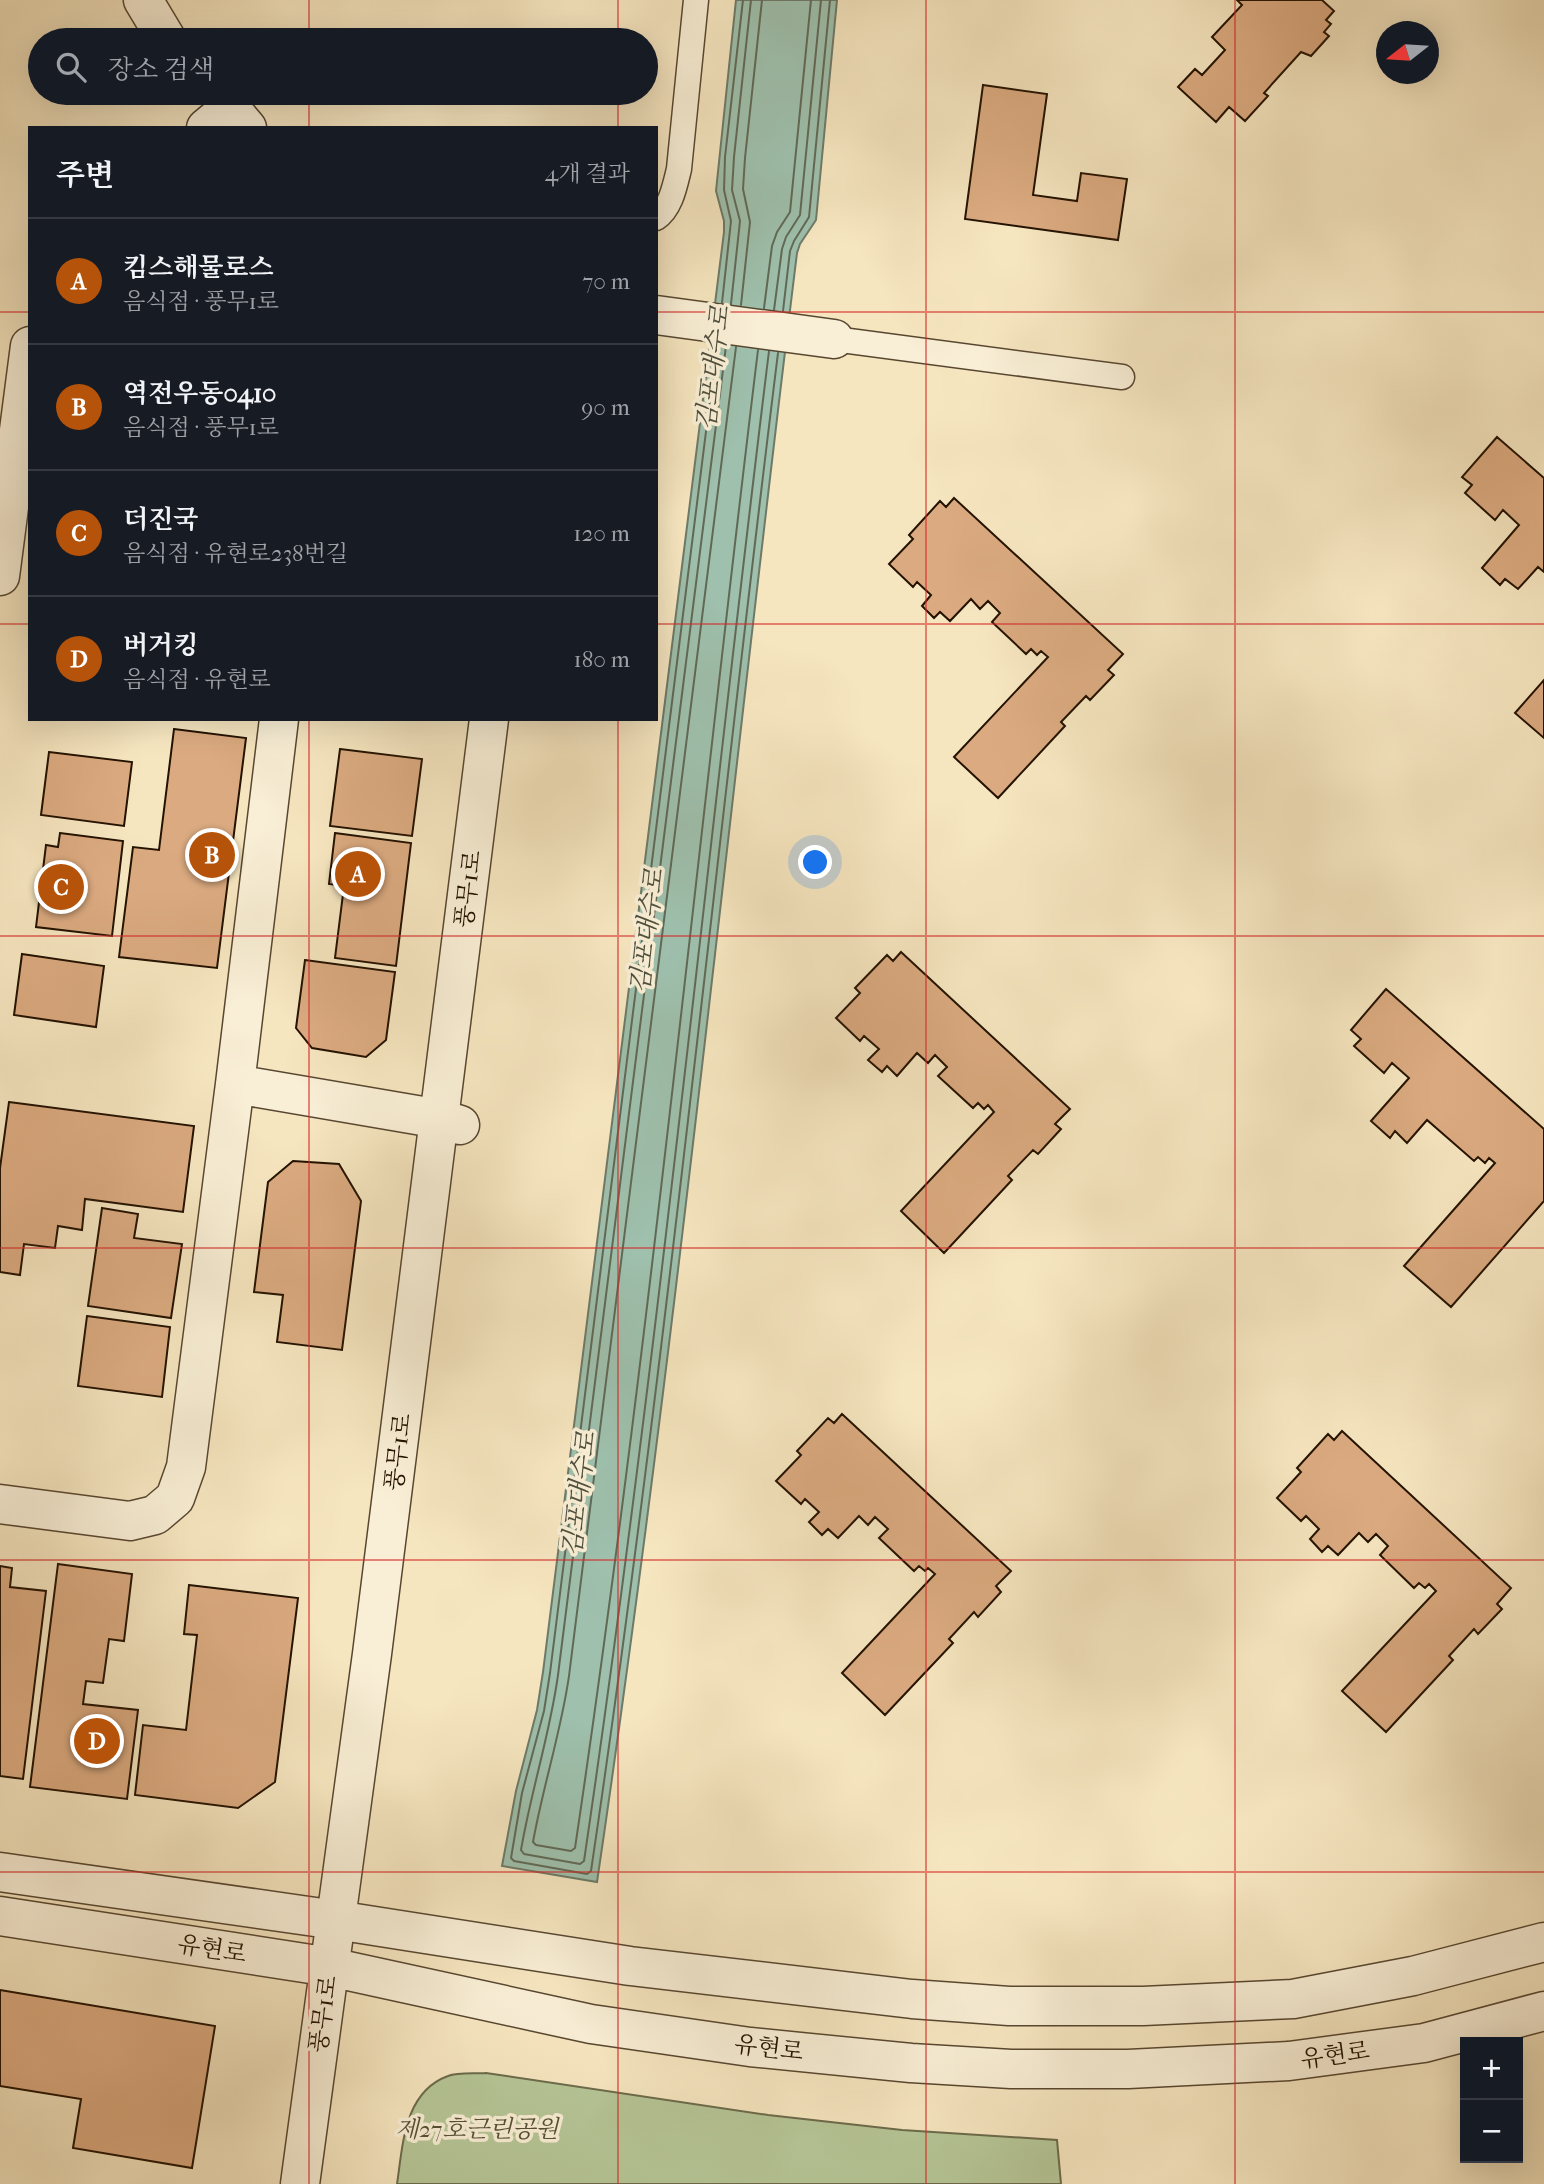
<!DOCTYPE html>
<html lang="ko">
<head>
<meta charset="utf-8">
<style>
  :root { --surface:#171b24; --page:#242831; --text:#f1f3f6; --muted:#9ea1a6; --line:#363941; --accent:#b45309 }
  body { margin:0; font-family:"IM FELL French Canon","Noto Serif KR",serif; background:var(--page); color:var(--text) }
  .controls { position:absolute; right:21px; bottom:21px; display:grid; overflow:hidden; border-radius:0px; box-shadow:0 7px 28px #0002 }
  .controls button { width:63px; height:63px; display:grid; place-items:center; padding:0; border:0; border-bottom:2px solid var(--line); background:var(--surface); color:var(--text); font:35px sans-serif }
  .compass { position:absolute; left:1376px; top:21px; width:63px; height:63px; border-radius:50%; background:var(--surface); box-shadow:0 7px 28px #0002; rotate:253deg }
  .you { position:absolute; left:816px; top:863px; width:24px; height:24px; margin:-18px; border:5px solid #fff; border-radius:50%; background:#1a73e8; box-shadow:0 0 0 10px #1a73e833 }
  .badge { display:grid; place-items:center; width:46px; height:46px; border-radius:50%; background:var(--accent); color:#fff; font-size:23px; font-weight:700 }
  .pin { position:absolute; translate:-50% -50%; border:4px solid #fff; box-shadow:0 2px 7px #0006 }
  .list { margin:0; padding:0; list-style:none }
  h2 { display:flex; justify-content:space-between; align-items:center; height:91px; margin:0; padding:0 28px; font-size:30px }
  h2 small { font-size:23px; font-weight:400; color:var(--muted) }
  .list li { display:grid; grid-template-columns:46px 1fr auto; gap:21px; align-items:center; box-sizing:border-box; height:126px; padding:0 28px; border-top:2px solid var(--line) }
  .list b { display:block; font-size:26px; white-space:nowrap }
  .list p { margin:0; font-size:23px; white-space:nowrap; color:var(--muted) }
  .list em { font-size:23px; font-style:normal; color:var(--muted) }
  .icon { flex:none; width:38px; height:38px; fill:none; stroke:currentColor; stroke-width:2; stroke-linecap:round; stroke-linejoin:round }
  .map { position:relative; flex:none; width:1544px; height:2184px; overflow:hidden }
  .search { position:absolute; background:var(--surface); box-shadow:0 7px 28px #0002; left:28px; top:28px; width:630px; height:77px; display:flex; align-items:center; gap:18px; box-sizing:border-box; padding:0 24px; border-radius:38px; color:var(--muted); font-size:26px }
  .panel { position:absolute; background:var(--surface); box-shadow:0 7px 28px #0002; left:28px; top:126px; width:630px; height:595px; border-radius:0px }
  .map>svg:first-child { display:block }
</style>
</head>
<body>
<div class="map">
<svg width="1544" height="2184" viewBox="0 0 1544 2184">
  <rect width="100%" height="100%" fill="#f6e6c0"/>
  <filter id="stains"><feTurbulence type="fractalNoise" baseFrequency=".00286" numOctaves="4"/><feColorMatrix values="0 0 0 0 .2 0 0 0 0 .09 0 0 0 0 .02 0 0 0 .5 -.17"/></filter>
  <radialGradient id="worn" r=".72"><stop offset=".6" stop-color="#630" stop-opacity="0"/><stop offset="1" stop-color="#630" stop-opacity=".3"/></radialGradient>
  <path fill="#b6c697" stroke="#6c6c4c" stroke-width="2" d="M486 2073 768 2115 902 2130 1057 2140 1061 2184H397C403 2144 404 2092 448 2076 458 2072 474 2074 486 2073Z"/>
  <path fill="#9ec0ad" stroke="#6d7a68" stroke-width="2" d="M736 0H837L816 220 800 244 797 253C730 796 677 1341 597 1882L502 1866 516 1791 537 1710 543 1672 724 232V221L716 191Z"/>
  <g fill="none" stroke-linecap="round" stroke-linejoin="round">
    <path stroke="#606956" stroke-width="2" d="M722 303 731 221 724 190 725 157 743 0
      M731 304 740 221 732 190 734 157 751 0
      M741 305 750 222 743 189 745 158 762 0
      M764 308 772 246 777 232 790 212 811 0
      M774 310 782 249 786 237 800 215 821 0
      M783 311 790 251 794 241 809 217 830 0
      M717 344 550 1673 544 1711 522 1793 511 1858 514 1861 587 1874 591 1871C666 1366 715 859 778 353
      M726 346 558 1675C550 1734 531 1791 521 1850L524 1854 580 1864 584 1861C658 1359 707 854 769 351
      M736 347 569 1676C561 1732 543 1786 533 1842L536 1845 571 1851 575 1848C649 1351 697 849 758 350"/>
  </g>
  <path fill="#dbaa80" stroke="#231200" stroke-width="2" d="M1237 0H1322L1334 11 1326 20 1331 24 1324 32 1329 36 1311 56 1301 52 1264 93 1268 96 1245 121 1229 107 1216 122 1178 87 1195 69 1202 75 1225 50 1212 37 1242 5Z
    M983 85 1047 94 1033 195 1077 201 1081 173 1127 179 1118 240 965 219Z
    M1497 437 1544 478V572L1538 567 1518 589 1505 579 1500 585 1482 568 1519 525 1503 510 1495 520 1465 493 1472 485 1462 477Z
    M954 498 1123 654 1108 670 1114 675 1090 700 1086 696 1061 722 1065 726 998 798 954 757 1048 657 1041 651 1037 655 1031 649 1026 654 992 622 1000 613 988 601 980 609 971 599 950 621 940 612 934 618 922 606 931 595 917 582 913 587 889 564 913 539 909 535 940 501 946 507Z
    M1544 680V738L1515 713Z
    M174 729 246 738 217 968 119 957 133 847 159 850Z
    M340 749 422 759 412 836 330 826Z
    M49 752 132 762 124 826 41 815Z
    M60 833 123 841 112 936 36 927 46 845 58 847Z
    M335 833 411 843 396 966 335 958 344 886 329 884Z
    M901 952 1070 1109 1055 1124 1061 1129 1038 1154 1033 1150 1008 1176 1012 1180 944 1253 901 1211 994 1112 988 1105 984 1109 978 1103 973 1108 938 1076 947 1067 935 1055 928 1063 917 1053 897 1076 887 1066 882 1072 868 1060 879 1049 864 1036 860 1041 836 1018 860 993 855 988 887 955 893 961Z
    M22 954 104 966 96 1027 14 1015Z
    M305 960 395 972 386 1040 366 1057 312 1048 296 1028Z
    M1386 989 1544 1129V1201L1451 1307 1404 1266 1495 1163 1489 1158 1485 1163 1478 1157 1474 1161 1427 1120 1407 1143 1395 1131 1390 1138 1371 1121 1409 1078 1392 1063 1384 1073 1354 1046 1361 1039 1351 1030Z
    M9 1102 194 1126 183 1212 85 1199 82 1230 58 1226 55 1248 24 1244 20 1275 0 1272V1168Z
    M293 1161 339 1164 361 1201 342 1350 277 1342 283 1295 254 1292 268 1182Z
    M102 1208 138 1214 134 1238 182 1244 171 1318 88 1306Z
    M87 1316 170 1327 162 1397 78 1386Z
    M842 1414 1011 1571 996 1586 1001 1592 978 1617 974 1612 949 1639 953 1643 885 1715 842 1673 935 1574 928 1568 925 1571 919 1566 914 1571 879 1538 888 1529 875 1517 868 1525 859 1516 838 1538 828 1529 822 1535 809 1522 819 1512 805 1499 801 1504 776 1481 801 1455 797 1451 828 1418 834 1423Z
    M1342 1431 1511 1588 1497 1604 1502 1609 1478 1634 1474 1629 1449 1656 1453 1660 1386 1732 1342 1691 1436 1591 1429 1584 1425 1588 1419 1583 1414 1588 1380 1555 1388 1546 1376 1534 1368 1542 1359 1533 1338 1555 1328 1546 1322 1552 1310 1539 1319 1529 1306 1516 1301 1521 1277 1498 1301 1472 1297 1468 1328 1434 1334 1440Z
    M58 1564 132 1574 124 1641 109 1639 103 1683 86 1681 83 1704 138 1710 127 1799 30 1787Z
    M0 1566 12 1568 10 1587 46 1591 23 1779 0 1776Z
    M189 1585 298 1598 275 1782 238 1808 135 1795 143 1725 186 1730 197 1635 184 1634Z
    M0 1990 215 2026 192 2168 73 2148 81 2099 0 2086Z"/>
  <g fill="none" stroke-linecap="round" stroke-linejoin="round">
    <g stroke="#584730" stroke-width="27">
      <path id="service" d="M656 218C671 208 675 185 679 169L696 0
        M834 339 1122 377"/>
    </g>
    <g stroke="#584730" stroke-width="41">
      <path id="minor" d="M206 128 230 108
        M656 315 834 339
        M0 576 30 346
        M235 1084 440 1119 460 1125
        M0 1504 130 1521 155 1515 175 1498 186 1467 235 1084 279 719"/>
    </g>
    <g stroke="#584730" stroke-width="41">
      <path id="tertiary" d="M143 0 167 40
        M221 93 230 108 247 128
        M0 1872 336 1920 630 1966 912 1999 1009 2006H1143L1293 1999 1413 1976 1544 1942
        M0 1916 330 1967 591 2024 750 2047 911 2063 1011 2069H1128L1289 2061 1424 2043 1544 2011
        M300 2184 372 1654 489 719"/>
    </g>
    <use href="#service" stroke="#f9efd6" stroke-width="24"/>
    <use href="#minor" stroke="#f9efd6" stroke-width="38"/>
    <use href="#tertiary" stroke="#f9efd6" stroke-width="38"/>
  </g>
  <path fill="none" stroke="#d62828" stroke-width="2" stroke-opacity="0.55" d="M309 0V40M618 0V40M926 0V2184M1235 0V2184M309 93V128M618 93V128M0 312H30M656 312H1544M0 624H30M656 624H1544M309 719V2184M618 719V2184M0 936H1544M0 1248H1544M0 1560H1544M0 1872H1544"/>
  <g text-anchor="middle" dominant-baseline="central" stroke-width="7" stroke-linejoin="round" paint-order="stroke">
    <g font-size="24" fill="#231200" stroke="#f9efd6">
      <text transform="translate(468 889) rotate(-83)">풍무1로</text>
      <text transform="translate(398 1452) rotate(-83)">풍무1로</text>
      <text transform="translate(212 1949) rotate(9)">유현로</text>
      <text transform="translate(323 2014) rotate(-82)">풍무1로</text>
      <text transform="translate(769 2048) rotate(7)">유현로</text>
      <text transform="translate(1335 2055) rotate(-8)">유현로</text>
    </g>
    <g font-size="24" font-style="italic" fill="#565135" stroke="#f9efd6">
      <text x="477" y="2129">제27호근린공원</text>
    </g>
    <g font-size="26" font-style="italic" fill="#4e4f3d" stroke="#f9efd6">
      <text transform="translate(713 368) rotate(-83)">김포대수로</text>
      <text transform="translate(647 931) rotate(-83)">김포대수로</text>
      <text transform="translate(579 1494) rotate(-83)">김포대수로</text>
    </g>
  </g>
  <rect width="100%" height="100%" filter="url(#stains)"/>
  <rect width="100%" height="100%" fill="url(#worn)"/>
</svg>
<div class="controls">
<button>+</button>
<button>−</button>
</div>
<svg class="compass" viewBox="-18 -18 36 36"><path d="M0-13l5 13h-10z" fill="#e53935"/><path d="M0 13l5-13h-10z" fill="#9ea1a6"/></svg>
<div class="you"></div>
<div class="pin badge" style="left:358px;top:874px">A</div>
<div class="pin badge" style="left:212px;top:855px">B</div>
<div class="pin badge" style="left:61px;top:887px">C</div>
<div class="pin badge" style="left:97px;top:1741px">D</div>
<div class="search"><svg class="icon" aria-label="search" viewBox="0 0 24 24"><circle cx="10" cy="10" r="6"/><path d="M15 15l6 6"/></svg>장소 검색</div>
<section class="panel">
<h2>주변<small>4개 결과</small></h2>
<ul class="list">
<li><span class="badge">A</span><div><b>킴스해물로스</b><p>음식점 · 풍무1로</p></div><em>70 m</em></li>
<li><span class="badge">B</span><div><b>역전우동0410</b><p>음식점 · 풍무1로</p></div><em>90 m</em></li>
<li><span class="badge">C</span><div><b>더진국</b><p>음식점 · 유현로238번길</p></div><em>120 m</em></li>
<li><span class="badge">D</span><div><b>버거킹</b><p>음식점 · 유현로</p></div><em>180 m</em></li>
</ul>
</section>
</div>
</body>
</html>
